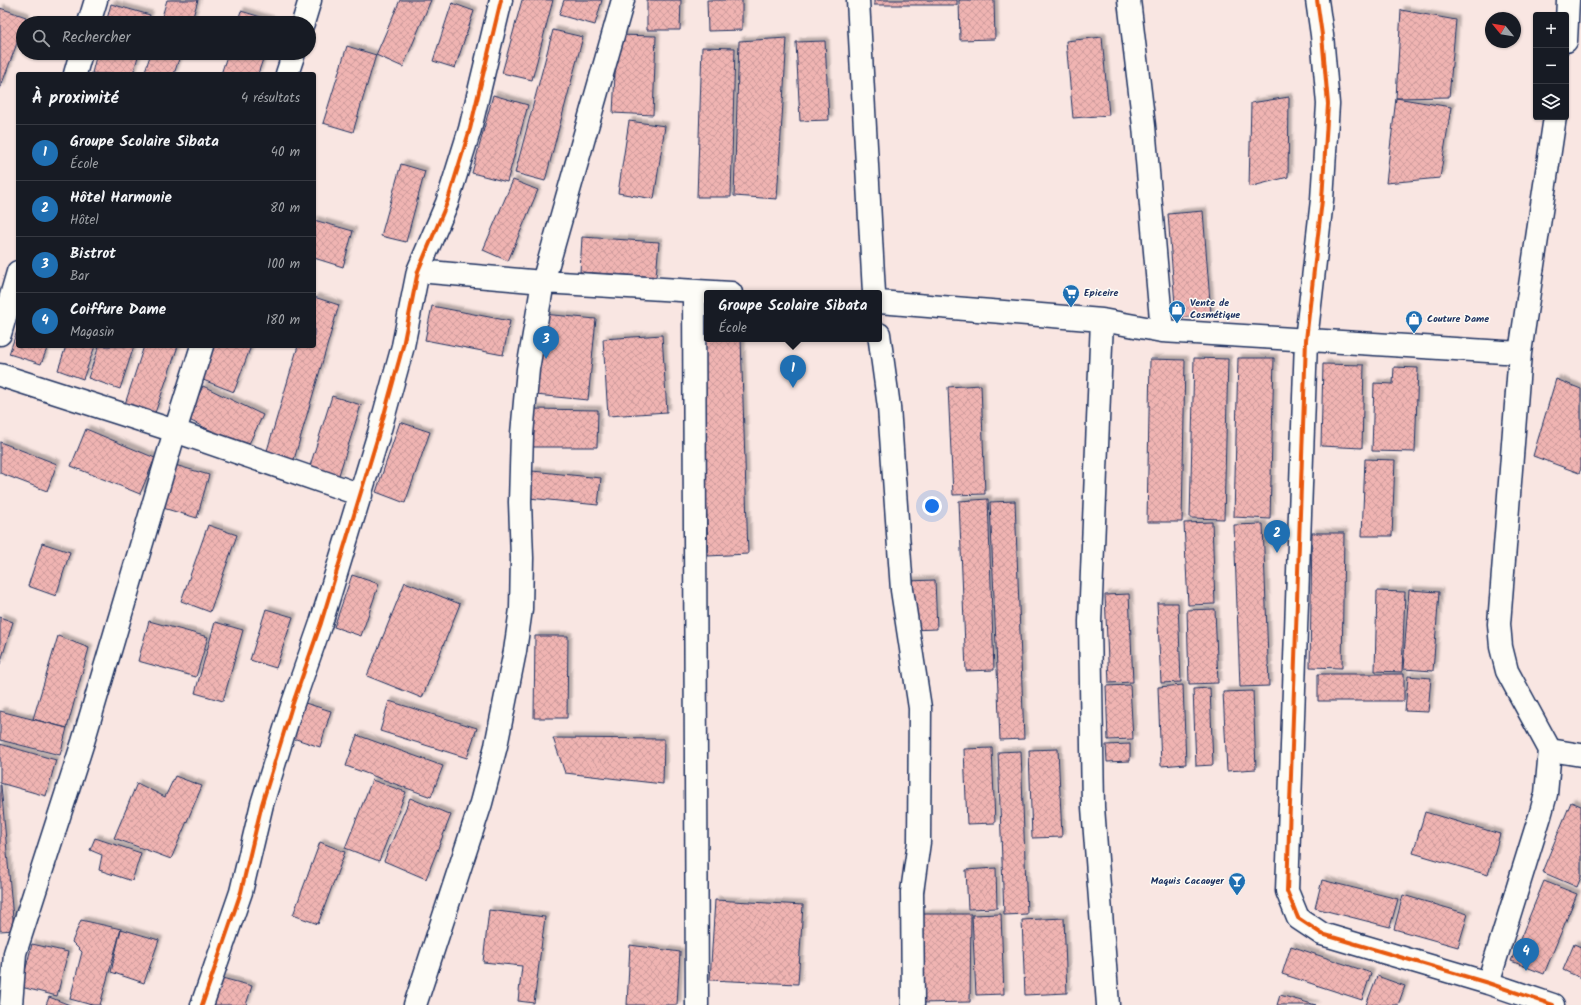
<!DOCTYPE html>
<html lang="fr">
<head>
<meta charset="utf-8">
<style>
  :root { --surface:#171b24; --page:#242831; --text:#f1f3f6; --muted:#9ea1a6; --line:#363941; --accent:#1f6fb2 }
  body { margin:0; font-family:Kalam,sans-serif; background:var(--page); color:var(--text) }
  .controls { position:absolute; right:12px; top:12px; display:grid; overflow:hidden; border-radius:4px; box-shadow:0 1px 3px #0004 }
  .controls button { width:36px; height:36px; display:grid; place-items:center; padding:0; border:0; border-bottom:1px solid var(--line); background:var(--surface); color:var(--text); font:20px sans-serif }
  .compass { position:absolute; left:1485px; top:12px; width:36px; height:36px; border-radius:50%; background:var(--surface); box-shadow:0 1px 3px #0004; rotate:300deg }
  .you { position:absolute; left:932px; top:506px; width:14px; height:14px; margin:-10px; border:3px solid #fff; border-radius:50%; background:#1a73e8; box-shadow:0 0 0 6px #1a73e833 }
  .badge { display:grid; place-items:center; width:26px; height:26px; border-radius:50%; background:var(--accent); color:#fff; font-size:13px; font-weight:700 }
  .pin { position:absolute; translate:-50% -33px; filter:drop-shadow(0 1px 2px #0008) }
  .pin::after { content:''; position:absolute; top:21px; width:14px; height:12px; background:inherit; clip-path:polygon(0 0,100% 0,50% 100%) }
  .popup { position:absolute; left:704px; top:290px; width:178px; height:52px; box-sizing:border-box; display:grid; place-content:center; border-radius:4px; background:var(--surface); filter:drop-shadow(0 1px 3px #0005); font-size:13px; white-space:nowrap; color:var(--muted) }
  .popup b { font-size:15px; color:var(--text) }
  .popup::after { content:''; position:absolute; left:50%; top:100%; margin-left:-8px; border:8px solid transparent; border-top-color:var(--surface) }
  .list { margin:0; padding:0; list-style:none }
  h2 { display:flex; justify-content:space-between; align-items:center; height:52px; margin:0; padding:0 16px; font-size:17px }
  h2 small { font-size:13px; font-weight:400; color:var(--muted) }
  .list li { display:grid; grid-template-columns:26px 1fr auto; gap:12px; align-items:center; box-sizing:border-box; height:56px; padding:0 16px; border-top:1px solid var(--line) }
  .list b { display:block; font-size:15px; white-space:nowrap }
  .list p { margin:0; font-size:13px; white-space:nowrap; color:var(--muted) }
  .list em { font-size:13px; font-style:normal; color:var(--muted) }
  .icon { flex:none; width:22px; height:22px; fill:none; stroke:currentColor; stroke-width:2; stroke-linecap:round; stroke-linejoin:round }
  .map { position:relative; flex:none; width:1581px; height:1005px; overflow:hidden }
  .search { position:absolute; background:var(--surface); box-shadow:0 1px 3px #0004; left:16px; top:16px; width:300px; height:44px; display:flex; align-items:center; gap:10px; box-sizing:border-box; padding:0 14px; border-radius:22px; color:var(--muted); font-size:15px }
  .panel { position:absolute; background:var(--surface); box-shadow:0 1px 3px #0004; left:16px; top:72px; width:300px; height:276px; border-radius:4px }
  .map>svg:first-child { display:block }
</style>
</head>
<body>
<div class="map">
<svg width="1581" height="1005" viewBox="0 0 1581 1005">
  <defs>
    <pattern id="building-cross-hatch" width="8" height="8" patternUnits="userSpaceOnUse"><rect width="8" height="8" fill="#f0b4b2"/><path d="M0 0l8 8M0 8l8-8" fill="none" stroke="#cd9b9c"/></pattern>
    <filter id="shadow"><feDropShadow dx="3.5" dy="-3.5" stdDeviation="1" flood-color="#0004"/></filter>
  </defs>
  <rect width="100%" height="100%" fill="#f9e6e2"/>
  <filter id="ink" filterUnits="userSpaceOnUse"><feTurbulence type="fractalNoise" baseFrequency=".025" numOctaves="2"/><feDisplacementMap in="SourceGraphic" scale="8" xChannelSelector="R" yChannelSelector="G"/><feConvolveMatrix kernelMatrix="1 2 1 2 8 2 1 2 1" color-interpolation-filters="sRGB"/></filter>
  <g filter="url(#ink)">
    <path fill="url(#building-cross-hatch)" stroke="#1b2f5e" filter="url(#shadow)" d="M167 0H198L191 23H160Z
      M400 0H431L403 67 376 55Z
      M522 0H553L532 80 502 73Z
      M564 0H602L595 25 559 15Z
      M647 0H681L680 30H647Z
      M707 0H742V30L708 31Z
      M874 0H957V5H874Z
      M959 0H994L995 39 960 40Z
      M452 3 474 11 455 68 433 61Z
      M111 4 150 15 147 23H106Z
      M0 8 26 17 24 23H23V27L0 89Z
      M1401 10 1456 20 1449 97 1396 98Z
      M241 11 274 21V23H237Z
      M553 30 583 37 545 181 515 173Z
      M617 35 656 36 653 115 613 113Z
      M1102 37 1109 115 1073 118 1066 41Z
      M787 38 777 199 734 196 739 41Z
      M825 41 829 120 800 121 796 42Z
      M347 46 376 55 353 132 323 123Z
      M702 47 735 48 731 197H697Z
      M97 53H139L133 74H96L92 73Z
      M151 53H181L174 74H144Z
      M228 53H265L258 74H221Z
      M493 95 528 105 507 182 472 173Z
      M1289 97 1288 177 1249 187 1251 103Z
      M1396 98 1451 107 1440 178 1386 183Z
      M629 121 665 126 654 199 618 193Z
      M401 164 425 171 406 242 381 236Z
      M513 180 538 190 508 261 483 250Z
      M1203 211 1211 315 1176 318 1168 214Z
      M314 220 353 231 343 267 314 258Z
      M582 237 659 242 656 277 580 272Z
      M314 297 339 305 293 463 266 454 298 346H314Z
      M432 306 510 321 503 355 425 340Z
      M543 314 596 319 588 400 535 395Z
      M701 323H707V339H741L748 554 708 556Z
      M18 328V346H48L41 364 9 354Z
      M662 335 667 412 608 416 603 339Z
      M66 346H95L83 379 58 370Z
      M99 346H134L120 389 88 378Z
      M144 346H178L155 413 125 404Z
      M210 346H251L234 392 198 378Z
      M1194 358 1228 359 1224 519 1190 518Z
      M1238 358H1274L1270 519 1234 517Z
      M1150 359 1185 360 1182 522H1147Z
      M1323 364 1364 365 1362 448 1321 446Z
      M1394 367 1418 368 1415 452 1372 451 1374 383 1393 384Z
      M1556 379 1581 389V469L1579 473 1533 456Z
      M981 385 985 494 953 495 948 387Z
      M203 386 263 415 247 448 187 419Z
      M332 396 361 405 338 478 309 469Z
      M533 409 598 410 597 447H532Z
      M400 422 430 432 405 503 376 492Z
      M86 429 155 458 140 494 71 466Z
      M0 442 57 464 47 491 0 473Z
      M1365 459 1395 460 1392 536H1362Z
      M175 465 209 475 197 518 163 508Z
      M532 471 601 478 598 505 529 498Z
      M988 499 994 670 966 671 959 501Z
      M1015 501 1024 739 1000 740 990 502Z
      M1212 522 1215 604 1188 605 1184 523Z
      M1263 524 1269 686 1240 687 1234 525Z
      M208 525 237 535 210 612 181 601Z
      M1312 533H1344L1342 668 1310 667Z
      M42 543 70 552 56 596 28 586Z
      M352 575 379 584 361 636 334 627Z
      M935 580 937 629 910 630 908 581Z
      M405 582 460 604 422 698 367 676Z
      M1409 590 1439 592 1433 671 1403 669Z
      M1377 591 1405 592 1402 672 1375 671Z
      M1129 594 1133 682 1109 683 1105 595Z
      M1157 603H1178L1181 682 1161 683Z
      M266 609 293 617 276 668 250 660Z
      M1215 609 1218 683 1189 684 1187 610Z
      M0 617 13 622 0 664Z
      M149 621 208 637 196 677 138 661Z
      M215 622 243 630 223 701 195 693Z
      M58 636 89 648 67 728 33 719Z
      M535 636H568L567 718H534Z
      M1318 674H1404V701H1318Z
      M1408 676 1431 678 1428 712 1405 711Z
      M1130 685 1133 739 1108 740 1106 686Z
      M1183 685 1186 764 1161 766 1158 687Z
      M1210 688 1213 765 1196 766 1193 689Z
      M1253 691 1256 769 1227 771 1223 692Z
      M389 701 477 728 467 758 380 731Z
      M305 703 331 711 320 747 293 738Z
      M0 711 67 728 60 755 0 740Z
      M357 735 443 766 431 797 346 766Z
      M553 738 664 739 663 784 565 773Z
      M0 744 56 760 46 796 0 783Z
      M1130 744V761L1107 762 1106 745Z
      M992 748 995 823 967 824 964 749Z
      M1058 749 1062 837 1032 838 1029 750Z
      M1021 751 1027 914 1004 915 998 752Z
      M175 776 202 786 171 859 114 838 137 783 165 797Z
      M372 780 406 792 379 861 345 848Z
      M0 785H1L14 930 0 931Z
      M410 798 451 815 426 879 384 861Z
      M1571 802 1581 806V877L1577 887 1542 872Z
      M1425 812 1500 834 1488 875 1413 853Z
      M95 838 141 853 132 881 99 870 102 855 90 850Z
      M320 842 345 852 318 924 293 915Z
      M996 868 997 908 968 909 966 870Z
      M1322 880 1398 899 1390 927 1315 908Z
      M1544 881 1577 894 1544 974 1511 961Z
      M1403 895 1468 914 1458 947 1394 929Z
      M715 900 803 905 798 984 710 980Z
      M489 910 545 917 534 1003 518 1001 522 966 483 962Z
      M921 914H971L970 1002 921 1003Z
      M1001 914 1004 994 976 995 972 915Z
      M1064 918 1067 993 1025 995 1022 920Z
      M81 920 121 929 100 1005H92L70 999 82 952 72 942Z
      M121 929 159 940 144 983 111 972Z
      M32 944 68 952 57 996 21 987Z
      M1574 944 1581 947V978L1563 970Z
      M630 945 680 952 677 1005H627Z
      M1291 946 1371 973 1362 1000 1282 974Z
      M1377 976 1405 986 1398 1005H1366Z
      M222 978 252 986 246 1005H214Z
      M1280 995 1316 1005H1277Z
      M49 997 70 1005H46Z"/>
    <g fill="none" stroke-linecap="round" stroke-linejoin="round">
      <g stroke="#1b2f5e" stroke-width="25">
        <path id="minor" d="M858 0 874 293
          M1129 0 1144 126 1162 331
          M1317 0 1322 35 1328 104 1322 200 1306 340 1287 891 1298 918 1322 934 1488 983 1553 1005
          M89 23 96 0
          M303 23 310 0
          M1566 41 1568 0
          M75 74 81 53
          M287 74 294 53
          M1555 117 1520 353 1499 624 1501 647 1507 671 1550 750 1581 755
          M418 271 543 282 731 293
          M694 291 697 1005
          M879 302 1102 320 1162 331 1520 353
          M1102 320 1090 622 1093 807 1108 1005
          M0 334 18 272
          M879 334 889 407 902 590 920 708 919 842 912 892 913 1005
          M0 375 175 431 361 495
          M1488 983 1540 816 1546 794 1550 750
          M11 1005 15 953 83 742 175 431 202 346
          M202 1005 241 892 262 804 292 706 321 623 379 433 403 346 418 271 447 203 470 129 501 0
          M415 1005 481 803 496 746 515 651 521 609 522 558 520 502 522 434 528 369 543 282 623 0"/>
      </g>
      <use href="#minor" stroke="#fdfcf7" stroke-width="22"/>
      <g stroke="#fdfcf7" stroke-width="6">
        <path id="cycleway" d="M1317 0 1322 35 1328 104 1322 200 1306 340 1287 891 1298 918 1322 934 1488 983 1553 1005
          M202 1005 241 892 262 804 292 706 321 623 379 433 403 346 418 271 447 203 470 129 501 0"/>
      </g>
      <use href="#cycleway" stroke="#e8590c" stroke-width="4"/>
    </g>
  </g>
  <defs>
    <g id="supermarket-pin" transform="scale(0.9)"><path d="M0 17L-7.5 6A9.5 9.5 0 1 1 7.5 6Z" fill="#1f6fb2" stroke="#fdfcf7"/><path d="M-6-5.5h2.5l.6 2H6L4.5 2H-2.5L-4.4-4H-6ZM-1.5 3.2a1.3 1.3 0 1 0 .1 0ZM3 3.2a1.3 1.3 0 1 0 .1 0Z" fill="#fff"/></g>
    <g id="shop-pin" transform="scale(0.9)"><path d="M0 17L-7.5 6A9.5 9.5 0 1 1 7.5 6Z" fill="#1f6fb2" stroke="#fdfcf7"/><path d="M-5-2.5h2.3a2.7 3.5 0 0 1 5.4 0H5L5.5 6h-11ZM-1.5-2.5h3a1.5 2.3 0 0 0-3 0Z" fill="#fff"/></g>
    <g id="bar-pin" transform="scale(0.9)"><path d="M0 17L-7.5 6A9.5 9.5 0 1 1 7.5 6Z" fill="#1f6fb2" stroke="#fdfcf7"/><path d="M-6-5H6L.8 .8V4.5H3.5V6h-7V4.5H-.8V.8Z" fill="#fff"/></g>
  </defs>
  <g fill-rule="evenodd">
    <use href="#supermarket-pin" x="1071" y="293"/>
    <use href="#shop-pin" x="1177" y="309"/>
    <use href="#shop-pin" x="1414" y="319"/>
    <use href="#bar-pin" x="1237" y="881"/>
  </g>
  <g text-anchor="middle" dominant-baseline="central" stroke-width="3" stroke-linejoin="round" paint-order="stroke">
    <g font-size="10" font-weight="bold" fill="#1b2f5e" stroke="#fdfcf7" text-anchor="start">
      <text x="1084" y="293">Epiceire</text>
      <text x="1190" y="303">Vente de<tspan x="1190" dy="12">Cosmétique</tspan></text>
      <text x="1427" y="319">Couture Dame</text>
      <text x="1224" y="881" text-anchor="end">Maquis Cacaoyer</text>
    </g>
  </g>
</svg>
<div class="controls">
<button>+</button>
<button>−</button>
<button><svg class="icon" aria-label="layers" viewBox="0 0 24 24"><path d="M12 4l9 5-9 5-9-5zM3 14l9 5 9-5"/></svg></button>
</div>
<svg class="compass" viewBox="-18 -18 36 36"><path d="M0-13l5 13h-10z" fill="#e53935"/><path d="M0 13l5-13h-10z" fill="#9ea1a6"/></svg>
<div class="you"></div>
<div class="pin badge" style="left:793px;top:388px">1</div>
<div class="popup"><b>Groupe Scolaire Sibata</b>École</div>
<div class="pin badge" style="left:1277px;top:553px">2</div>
<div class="pin badge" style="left:546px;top:359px">3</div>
<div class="pin badge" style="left:1526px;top:971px">4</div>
<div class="search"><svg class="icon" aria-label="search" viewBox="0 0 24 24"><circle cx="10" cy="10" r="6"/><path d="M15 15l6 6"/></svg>Rechercher</div>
<section class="panel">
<h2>À proximité<small>4 résultats</small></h2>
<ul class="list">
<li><span class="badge">1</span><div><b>Groupe Scolaire Sibata</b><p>École</p></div><em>40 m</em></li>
<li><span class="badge">2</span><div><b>Hôtel Harmonie</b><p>Hôtel</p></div><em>80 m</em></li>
<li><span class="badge">3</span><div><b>Bistrot</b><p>Bar</p></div><em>100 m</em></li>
<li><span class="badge">4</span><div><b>Coiffure Dame</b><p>Magasin</p></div><em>180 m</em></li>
</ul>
</section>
</div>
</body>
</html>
